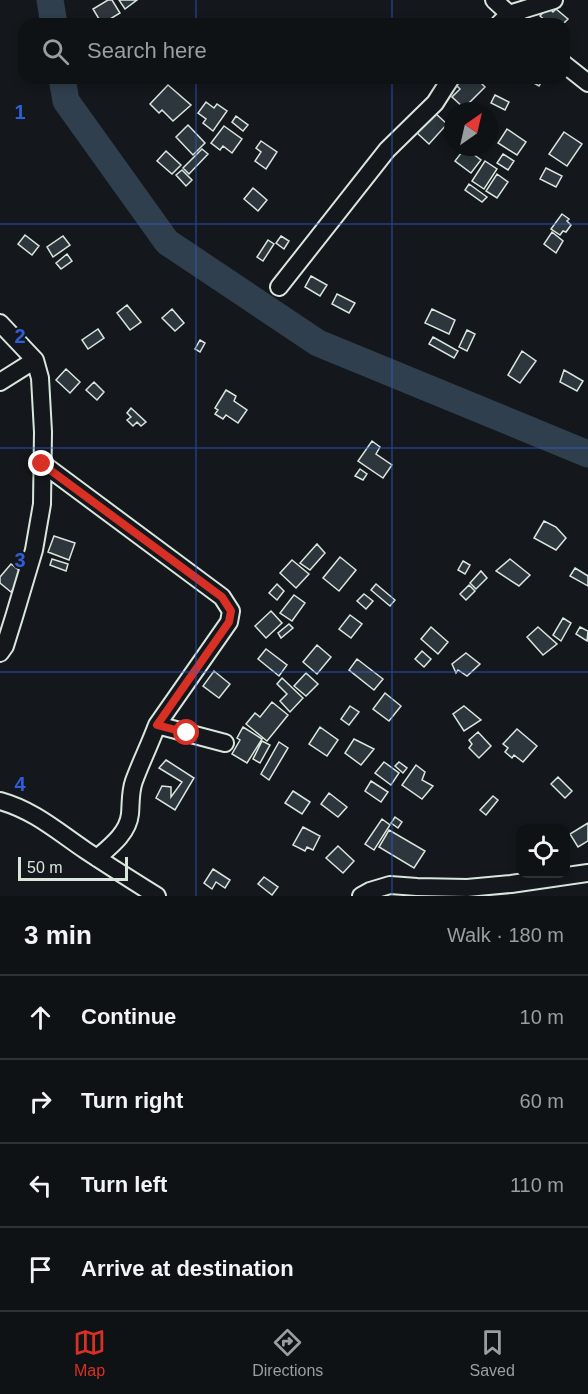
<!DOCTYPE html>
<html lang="en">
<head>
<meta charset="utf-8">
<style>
  :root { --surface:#0f1215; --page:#1d2022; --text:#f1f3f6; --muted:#9b9ea0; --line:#2f3234; --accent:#d93025 }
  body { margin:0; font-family:Helvetica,sans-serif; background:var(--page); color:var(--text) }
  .controls { position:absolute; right:18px; bottom:18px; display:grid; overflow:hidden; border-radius:12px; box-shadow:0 3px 9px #0003 }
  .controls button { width:54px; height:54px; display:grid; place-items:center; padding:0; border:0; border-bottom:2px solid var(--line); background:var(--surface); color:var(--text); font:30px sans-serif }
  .compass { position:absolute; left:444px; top:102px; width:54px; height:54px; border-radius:50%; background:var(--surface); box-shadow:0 3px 9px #0003; rotate:34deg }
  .scale { position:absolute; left:18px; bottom:15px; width:110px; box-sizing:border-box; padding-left:6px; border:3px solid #d8e6dc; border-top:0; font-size:16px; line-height:21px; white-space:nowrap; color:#d8e6dc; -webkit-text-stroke:4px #14181c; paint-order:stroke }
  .stop { position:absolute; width:18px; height:18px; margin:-14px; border:4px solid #d93025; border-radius:50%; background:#fff }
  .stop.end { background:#d93025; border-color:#fff; box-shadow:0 2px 6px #0008 }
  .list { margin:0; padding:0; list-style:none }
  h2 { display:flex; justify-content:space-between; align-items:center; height:78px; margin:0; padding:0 24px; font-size:26px }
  h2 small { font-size:20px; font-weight:400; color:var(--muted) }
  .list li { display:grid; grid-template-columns:39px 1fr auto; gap:18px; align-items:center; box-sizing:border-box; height:84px; padding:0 24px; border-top:2px solid var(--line) }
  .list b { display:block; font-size:22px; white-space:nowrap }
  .list em { font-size:20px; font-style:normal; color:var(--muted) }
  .icon { flex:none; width:33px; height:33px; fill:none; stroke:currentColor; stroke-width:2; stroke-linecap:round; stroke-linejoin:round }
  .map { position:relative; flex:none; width:588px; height:896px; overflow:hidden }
  .search { position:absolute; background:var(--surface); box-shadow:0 3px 9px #0003; left:18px; right:18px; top:18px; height:66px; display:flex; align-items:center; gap:15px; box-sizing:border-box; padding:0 21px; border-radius:18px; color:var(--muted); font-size:22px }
  .sheet { height:414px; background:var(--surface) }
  nav { display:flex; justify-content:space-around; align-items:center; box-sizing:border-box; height:84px; border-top:2px solid var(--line); background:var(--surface); font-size:16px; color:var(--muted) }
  nav a { display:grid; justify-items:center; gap:3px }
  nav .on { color:var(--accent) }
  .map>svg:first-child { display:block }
</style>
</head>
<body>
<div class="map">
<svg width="588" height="896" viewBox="0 0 588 896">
  <rect width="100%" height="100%" fill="#14181c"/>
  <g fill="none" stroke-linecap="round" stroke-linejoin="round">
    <path stroke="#2f3f4d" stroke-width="27" d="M50 0 54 24
      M62 78 66 101 167 242 318 343 588 454"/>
  </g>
  <path fill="#2c363c" stroke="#d8e6dc" stroke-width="1.5" d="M108 0H112L120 13 102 24 93 9Z
    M119 0H137L125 9Z
    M548 7 553 12 556 9 568 19 563 24H543L546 21 540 16Z
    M464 78 468 81 471 78H476L485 87 464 108 452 97 460 89 456 85Z
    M525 78H544L539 86Z
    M168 85 191 105 173 121 162 110 159 113 150 104Z
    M495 95 509 102 505 110 491 103Z
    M206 102 214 108 217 104 227 111 213 131 203 123 206 119 198 113Z
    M434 112 447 124 429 144 416 132Z
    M236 116 248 125 243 131 232 122Z
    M188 125 205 143 193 155 176 137Z
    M224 126 242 139 232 153 223 146 220 150 211 143Z
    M507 129 526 142 517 155 498 143Z
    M564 132 582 144 567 166 549 154Z
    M261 141 277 152 266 169 255 161 261 152 256 148Z
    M465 148 481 160 471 173 455 161Z
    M202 149 208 154 189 174 183 168Z
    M166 151 181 165 172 174 157 161Z
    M503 154 514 161 508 170 497 163Z
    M485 161 497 169 484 189 472 181Z
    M546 168 562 176 556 187 540 179Z
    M182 170 192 180 186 186 176 175Z
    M497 174 508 182 497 198 486 191Z
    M469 184 487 197 482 202 465 190Z
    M253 188 267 200 258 211 244 199Z
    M562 214 569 219 567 221 571 225 566 232 563 231 560 235 551 229Z
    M552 232 563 241 556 253 544 244Z
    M25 235 39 246 32 255 18 244Z
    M63 236 70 245 53 257 47 247Z
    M281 236 289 241 284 249 276 243Z
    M268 240 274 244 263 261 257 257Z
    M67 254 72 261 61 269 56 263Z
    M311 276 327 285 320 296 305 287Z
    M337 294 355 303 349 313 332 304Z
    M127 305 141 322 130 330 117 313Z
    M172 309 184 323 175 331 162 318Z
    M432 309 455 320 449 334 425 323Z
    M98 329 104 338 88 349 82 340Z
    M467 330 475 334 467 351 459 347Z
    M433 337 458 351 454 358 429 344Z
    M200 340 205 343 200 352 195 349Z
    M522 351 536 361 520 383 508 375Z
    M66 369 80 382 70 393 56 380Z
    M564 370 583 381 577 391 560 382Z
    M94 382 104 392 97 400 86 390Z
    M226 390 236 396 234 401 247 410 238 423 226 415 223 419 215 414 218 410 215 408Z
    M131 408 146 422 141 426 137 422 133 426 127 420 131 417 127 413Z
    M372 441 380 447 376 454 392 465 383 478 358 461Z
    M360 469 367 474 363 480 355 476Z
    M544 521 556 527 566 538 556 550 534 538Z
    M54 536 75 543 69 560 48 552Z
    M317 544 325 553 310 570 300 563Z
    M340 557 356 570 339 591 323 578Z
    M52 559 68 564 66 571 50 565Z
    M510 559 530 575 519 586 496 571Z
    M292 560 309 574 296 588 280 573Z
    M463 561 470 565 465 574 458 570Z
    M11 564 25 575 11 592 0 583V577Z
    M575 568 588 576V586L570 576Z
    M481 571 487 578 476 589 470 583Z
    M277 584 284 591 277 600 269 593Z
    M376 584 395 600 390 606 371 590Z
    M469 585 475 591 466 600 460 594Z
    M364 594 373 601 366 609 357 601Z
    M294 595 305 603 292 621 280 613Z
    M271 611 282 623 266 638 255 626Z
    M350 615 362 624 351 638 339 629Z
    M563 618 571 623 561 641 553 635Z
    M289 624 293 628 281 638 278 633Z
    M431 627 448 642 438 654 421 639Z
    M538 627 557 644 543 655 527 637Z
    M580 627 588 631 587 641 576 634Z
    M317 645 331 657 317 674 303 662Z
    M266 649 287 665 279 676 258 659Z
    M422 651 431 659 424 667 415 659Z
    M466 653 480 664 467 676 458 670 456 673 452 664Z
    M357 659 383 679 374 690 349 670Z
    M214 671 230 684 219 698 203 686Z
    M306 673 318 684 306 696 294 686Z
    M282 678 303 698 290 712 280 701 287 694 277 684Z
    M385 693 401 706 389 721 373 709Z
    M272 702 288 715 267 741 246 724 255 713 260 717Z
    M350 706 359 712 349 725 341 719Z
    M464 706 481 720 464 731 453 714Z
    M243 727 262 739 247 763 232 754 240 740 237 738Z
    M320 727 338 740 327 756 309 744Z
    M517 729 537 746 523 762 514 755 512 758 505 752 508 748 503 744Z
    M478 732 491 746 479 758 469 748 472 744 469 740Z
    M354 739 374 749 361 765 345 753Z
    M262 741 270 745 260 763 253 759Z
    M279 742 288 748 269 780 261 774Z
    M166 760 194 778 175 810 156 798 162 786 171 787V797L182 782 159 768Z
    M384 762 399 773 391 785 375 773Z
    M399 762 407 768 403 773 395 766Z
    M416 765 425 772 422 780 433 786 422 799 402 785Z
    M558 777 572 791 565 798 551 784Z
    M371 781 388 792 381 802 365 791Z
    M293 791 310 802 302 814 285 803Z
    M329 793 347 807 338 817 321 804Z
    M493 796 498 800 486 815 480 810Z
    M395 817 402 822 398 828 391 823Z
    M382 819 390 825 374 850 365 844Z
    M588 823V841L578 847 570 834Z
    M303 827 320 836 313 850 307 847 305 851 293 845Z
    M389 830 425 851 414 868 379 847Z
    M338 846 354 861 343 873 326 858Z
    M213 869 230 880 225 888 216 882 212 889 204 883Z
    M264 877 278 887 272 895 258 884Z"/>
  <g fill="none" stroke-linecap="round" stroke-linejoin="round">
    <g stroke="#d8e6dc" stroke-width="20">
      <path id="minor" d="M494 0 520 24
        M499 24 509 14 554 0
        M564 64 588 83
        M279 287 387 150 435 103 451 78
        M0 323 35 360 40 378 43 432 42 504 34 550 14 617 5 646 0 653
        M0 382 35 360
        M43 464 222 597 231 611 229 622 157 725
        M0 801C33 810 57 831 85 850 109 866 133 881 157 896
        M97 858C111 846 128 833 130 814 131 803 130 792 134 781 141 762 150 744 157 725L225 743
        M361 896 370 891 390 885 417 887 467 888 511 884 588 873"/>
    </g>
    <use href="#minor" stroke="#14181c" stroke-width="16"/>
  </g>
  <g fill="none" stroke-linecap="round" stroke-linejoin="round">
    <path stroke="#d93025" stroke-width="8" d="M42 464 222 597 231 611 229 622 157 725 187 733"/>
  </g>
  <path fill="none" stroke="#305dd8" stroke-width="1.5" stroke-opacity="0.55" d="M196 0V24M392 0V24M196 78V896M392 78V896M0 224H588M0 448H588M0 672H588"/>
  <g font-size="20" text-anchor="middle" font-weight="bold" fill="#305dd8" stroke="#14181c" stroke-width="4.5" stroke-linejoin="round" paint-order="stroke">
    <text x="20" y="119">1</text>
    <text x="20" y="343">2</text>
    <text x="20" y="567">3</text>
    <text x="20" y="791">4</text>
  </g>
</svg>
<div class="controls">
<button><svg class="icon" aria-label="locate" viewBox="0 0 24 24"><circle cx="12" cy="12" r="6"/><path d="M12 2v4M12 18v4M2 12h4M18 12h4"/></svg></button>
</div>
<svg class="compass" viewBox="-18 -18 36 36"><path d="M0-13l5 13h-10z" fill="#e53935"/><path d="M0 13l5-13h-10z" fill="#9b9ea0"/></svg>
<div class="scale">50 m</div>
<div class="stop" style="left:187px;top:733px"></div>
<div class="stop end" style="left:42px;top:464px"></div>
<div class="search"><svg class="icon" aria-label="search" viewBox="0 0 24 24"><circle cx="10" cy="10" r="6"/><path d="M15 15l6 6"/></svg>Search here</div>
</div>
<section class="sheet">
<h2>3 min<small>Walk · 180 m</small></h2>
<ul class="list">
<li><svg class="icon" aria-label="ahead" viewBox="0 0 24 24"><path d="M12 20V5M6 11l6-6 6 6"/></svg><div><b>Continue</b></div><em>10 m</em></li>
<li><svg class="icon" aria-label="right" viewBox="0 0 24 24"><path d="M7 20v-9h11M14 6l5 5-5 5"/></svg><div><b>Turn right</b></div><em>60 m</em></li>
<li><svg class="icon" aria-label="left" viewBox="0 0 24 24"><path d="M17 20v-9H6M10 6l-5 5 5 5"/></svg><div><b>Turn left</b></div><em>110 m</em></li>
<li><svg class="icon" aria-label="arrive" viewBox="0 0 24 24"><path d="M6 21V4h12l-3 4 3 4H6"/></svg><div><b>Arrive at destination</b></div></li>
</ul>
</section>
<nav>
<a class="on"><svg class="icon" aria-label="map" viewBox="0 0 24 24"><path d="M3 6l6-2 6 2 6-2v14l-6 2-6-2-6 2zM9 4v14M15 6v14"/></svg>Map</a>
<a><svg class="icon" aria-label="directions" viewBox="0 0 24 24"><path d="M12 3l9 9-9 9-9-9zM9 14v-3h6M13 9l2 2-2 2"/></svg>Directions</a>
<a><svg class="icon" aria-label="saved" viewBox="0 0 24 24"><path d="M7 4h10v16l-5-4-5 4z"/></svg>Saved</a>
</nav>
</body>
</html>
